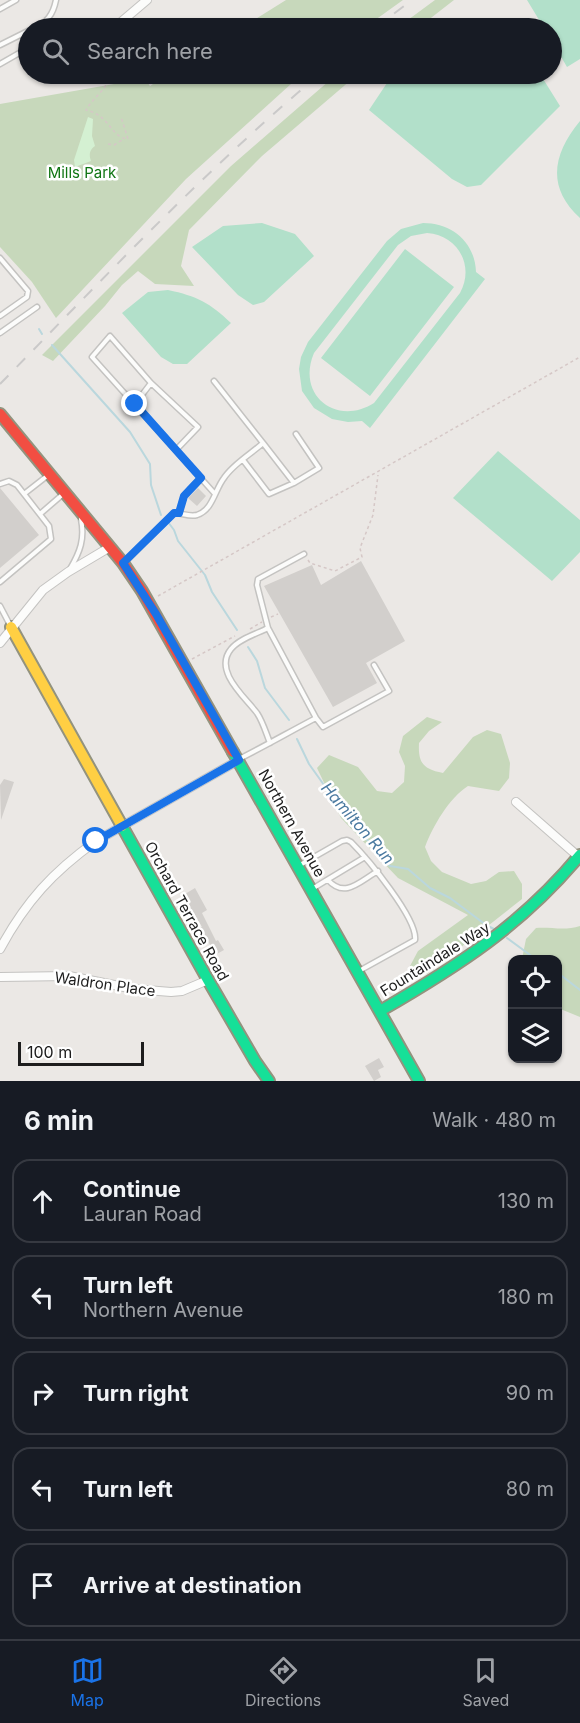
<!DOCTYPE html>
<html lang="en">
<head>
<meta charset="utf-8">
<style>
  :root { --surface:#171b24; --page:#20242c; --text:#f1f3f6; --muted:#9ea1a6; --line:#363941; --accent:#1a73e8 }
  body { margin:0; font-family:Inter,sans-serif; background:var(--page); color:var(--text) }
  .controls { position:absolute; right:18px; bottom:18px; display:grid; overflow:hidden; border-radius:12px; box-shadow:0 2px 4px #0004 }
  .controls button { width:54px; height:54px; display:grid; place-items:center; padding:0; border:0; border-bottom:2px solid var(--line); background:var(--surface); color:var(--text); font:30px sans-serif }
  .scale { position:absolute; left:18px; bottom:15px; width:126px; box-sizing:border-box; padding-left:6px; border:3px solid #1d1d1d; border-top:0; font-size:16px; line-height:21px; white-space:nowrap; color:#1d1d1d; -webkit-text-stroke:4px #fff; paint-order:stroke }
  .stop { position:absolute; width:18px; height:18px; margin:-14px; border:4px solid #1a73e8; border-radius:50%; background:#fff }
  .stop.end { background:#1a73e8; border-color:#fff; box-shadow:0 2px 6px #0008 }
  .list { margin:0; padding:0; list-style:none }
  h2 { display:flex; justify-content:space-between; align-items:center; height:78px; margin:0; padding:0 24px; font-size:26px }
  h2 small { font-size:20px; font-weight:400; color:var(--muted) }
  .list li { display:grid; grid-template-columns:39px 1fr auto; gap:18px; align-items:center; box-sizing:border-box; height:84px; margin:0 12px 12px; padding:0 12px; border:2px solid var(--line); border-radius:18px }
  .list b { display:block; font-size:22px; white-space:nowrap }
  .list p { margin:0; font-size:20px; white-space:nowrap; color:var(--muted) }
  .list em { font-size:20px; font-style:normal; color:var(--muted) }
  .icon { flex:none; width:33px; height:33px; fill:none; stroke:currentColor; stroke-width:2; stroke-linecap:round; stroke-linejoin:round }
  .map { position:relative; flex:none; width:580px; height:1081px; overflow:hidden }
  .search { position:absolute; background:var(--surface); box-shadow:0 2px 4px #0004; left:18px; right:18px; top:18px; height:66px; display:flex; align-items:center; gap:15px; box-sizing:border-box; padding:0 21px; border-radius:33px; color:var(--muted); font-size:22px }
  .sheet { height:558px; background:var(--surface) }
  nav { display:flex; justify-content:space-around; align-items:center; box-sizing:border-box; height:84px; border-top:2px solid var(--line); background:var(--surface); font-size:16px; color:var(--muted) }
  nav a { display:grid; justify-items:center; gap:3px }
  nav .on { color:var(--accent) }
  .map>svg:first-child { display:block }
</style>
</head>
<body>
<div class="map">
<svg width="580" height="1081" viewBox="0 0 580 1081">
  <rect width="100%" height="100%" fill="#ebe8e5"/>
  <path fill="#c7d8bb" d="M286 0H403L364 28H241Z
    M435 0H454L418 28H397Z
    M168 74H302L186 179 56 318 32 282 0 247V104L131 81 145 79 150 86Z
    M337 74H358L262 156 189 230 181 266 194 286 155 284 138 271 122 285 105 306 53 361 42 355 231 166Z
    M427 717 442 722 429 731 419 743C418 763 423 769 443 773L473 737 487 730 501 734 510 763 509 778 499 791 468 786C449 798 433 826 425 847L431 861 442 872 471 884 486 881 499 872 514 871 522 884V899L427 974 410 966 418 951 468 915 398 878 341 818 317 768 329 755 358 767 377 791 392 793 404 782 405 766 399 752 403 736Z
    M580 926V1017L558 1008V960L522 959 526 939 536 928C552 927 565 931 580 926Z"/>
  <path fill="#d4f0d2" d="M88 117 93 119 92 136 95 146C89 150 89 155 91 161L75 167 74 160Z"/>
  <path fill="#b2e0ca" fill-rule="evenodd" d="M527 0H580V59L567 67 552 41V28H544Z
    M395 74H540L560 106 481 185 467 187 452 179 369 110 387 83Z
    M580 121V218C546 187 553 154 580 121Z
    M262 223 295 234 314 256 264 302 253 305 238 295 192 247 223 226Z
    M423 223C452 223 475 242 476 272L485 279 370 428 362 421 348 422 332 419 314 408 302 391 299 369 301 357 308 342 387 241 401 229ZM427 233C458 235 475 266 460 293L374 403C336 427 296 395 314 353L398 245 411 236Z
    M405 249 454 287 370 396 321 358Z
    M168 290C197 296 210 303 231 323L187 364H173L161 357 122 313 148 292Z
    M498 451 580 520V552L552 581 453 498Z"/>
  <g fill="none" stroke-linecap="round" stroke-linejoin="round">
    <path stroke="#bad7dd" stroke-width="2" d="M39 329 42 334
      M52 345 130 432 150 464 151 485 161 515
      M168 522 174 530 178 541 205 575 212 592 237 630
      M248 647 257 661 265 688 289 720
      M297 739 309 764 324 785 363 835 390 866 408 869 430 888 450 898 486 925 494 929
      M507 938 537 960
      M558 973 580 990"/>
  </g>
  <path fill="#d2cfcc" d="M0 488 39 535 0 568Z
    M198 488 206 496 197 506 188 498Z
    M361 561 405 641 366 663 377 683 333 707 264 586 312 565 321 585Z
    M4 779 14 782 1 820 0 785Z
    M195 888 207 910 202 913 216 941 218 940 224 950 215 955 201 927H202L185 899 187 898 185 894Z
    M379 1058 384 1067 378 1070 381 1077 374 1081 365 1066Z"/>
  <g fill="none" stroke-linecap="round" stroke-linejoin="round">
    <g stroke="#c4c3c1" stroke-width="7">
      <path id="lane" d="M0 9 16 0
        M34 28C47 22 53 15 56 0
        M0 45 28 31
        M0 64 28 48
        M0 258 28 291 27 297 0 316
        M0 333 37 307
        M135 404 151 383
        M263 443 294 483 319 468 296 434
        M176 450 198 427 151 383 110 336 92 357 215 494
        M243 460 269 494 294 483
        M0 484 9 481 17 485 49 526 51 539 0 582
        M24 494 47 476
        M179 513 184 496 201 478
        M40 514 62 495
        M126 561 174 513C182 513 189 517 197 515 213 510 215 489 224 478 233 464 251 454 263 443L214 381
        M70 569C80 552 85 539 81 519
        M0 606 11 627
        M268 628 257 585 258 579 304 554
        M316 718 323 727 389 691 374 665
        M239 759C265 746 291 731 316 718L268 628C256 634 239 639 231 649 213 671 245 697 257 713 263 722 266 733 270 743
        M300 865 342 841 347 840 351 842C367 858 418 919 415 940L359 971
        M328 880C345 899 360 881 378 871
        M312 889 365 857"/>
    </g>
    <g stroke="#c4c3c1" stroke-width="10">
      <path id="street" d="M114 28 147 0
        M0 643 43 590 68 572 110 547
        M516 802 580 858
        M0 949C26 901 53 872 96 841L239 760
        M0 977 69 976 134 989 171 992 182 991 208 980"/>
    </g>
    <g stroke="#93937e" stroke-width="14">
      <path id="fast" d="M233 752 419 1081
        M122 826 208 980 255 1061 269 1081
        M380 1011C458 966 522 925 580 855"/>
    </g>
    <g stroke="#93937e" stroke-width="14">
      <path id="slow" d="M11 627 122 826"/>
    </g>
    <g stroke="#93937e" stroke-width="14">
      <path id="jam" d="M0 414 123 563 142 591 233 752"/>
    </g>
    <path stroke="#d5c7c6" stroke-width="1.5" stroke-dasharray="3 3" stroke-linecap="butt" d="M109 74C109 89 93 97 86 110 93 112 99 114 104 120 112 127 116 138 128 139L121 117
      M108 144 114 145 124 139
      M308 560 310 563 335 571 362 557 360 548 373 515 378 475
      M158 596 580 357
      M271 617 278 614
      M250 629 262 622
      M192 659 235 636"/>
    <use href="#lane" stroke="#fcfcfb" stroke-width="4"/>
    <use href="#street" stroke="#fcfcfb" stroke-width="8"/>
    <use href="#fast" stroke="#16e098" stroke-width="10"/>
    <use href="#slow" stroke="#ffcf43" stroke-width="10"/>
    <use href="#jam" stroke="#f24e42" stroke-width="10"/>
    <path stroke="#cac9c9" stroke-width="2" stroke-dasharray="12 12" stroke-linecap="butt" d="M375 28 412 0
      M0 384C104 278 206 169 320 74"/>
  </g>
  <g fill="none" stroke-linecap="round" stroke-linejoin="round">
    <path stroke="#1a73e8" stroke-width="8" d="M96 841 239 760 156 614 123 563 170 517 174 513H179L184 496 201 478 135 404"/>
  </g>
  <g text-anchor="middle" dominant-baseline="central" stroke-width="5" stroke-linejoin="round" paint-order="stroke">
    <g font-size="15" fill="#107513" stroke="#fff">
      <text x="82" y="172">Mills Park</text>
    </g>
    <g font-size="15" fill="#1d1d1d" stroke="#fff">
      <text transform="translate(292 823) rotate(61)">Northern Avenue</text>
      <text transform="translate(187 911) rotate(61)">Orchard Terrace Road</text>
      <text transform="translate(435 959) rotate(-32)">Fountaindale Way</text>
      <text transform="translate(105 984) rotate(8)">Waldron Place</text>
    </g>
    <g font-size="16" font-style="italic" fill="#4b7aa0" stroke="#fff">
      <text transform="translate(358 823) rotate(49)">Hamilton Run</text>
    </g>
  </g>
</svg>
<div class="controls">
<button><svg class="icon" aria-label="locate" viewBox="0 0 24 24"><circle cx="12" cy="12" r="6"/><path d="M12 2v4M12 18v4M2 12h4M18 12h4"/></svg></button>
<button><svg class="icon" aria-label="layers" viewBox="0 0 24 24"><path d="M12 4l9 5-9 5-9-5zM3 14l9 5 9-5"/></svg></button>
</div>
<div class="scale">100 m</div>
<div class="stop" style="left:96px;top:841px"></div>
<div class="stop end" style="left:135px;top:404px"></div>
<div class="search"><svg class="icon" aria-label="search" viewBox="0 0 24 24"><circle cx="10" cy="10" r="6"/><path d="M15 15l6 6"/></svg>Search here</div>
</div>
<section class="sheet">
<h2>6 min<small>Walk · 480 m</small></h2>
<ul class="list">
<li><svg class="icon" aria-label="ahead" viewBox="0 0 24 24"><path d="M12 20V5M6 11l6-6 6 6"/></svg><div><b>Continue</b><p>Lauran Road</p></div><em>130 m</em></li>
<li><svg class="icon" aria-label="left" viewBox="0 0 24 24"><path d="M17 20v-9H6M10 6l-5 5 5 5"/></svg><div><b>Turn left</b><p>Northern Avenue</p></div><em>180 m</em></li>
<li><svg class="icon" aria-label="right" viewBox="0 0 24 24"><path d="M7 20v-9h11M14 6l5 5-5 5"/></svg><div><b>Turn right</b></div><em>90 m</em></li>
<li><svg class="icon" aria-label="left" viewBox="0 0 24 24"><path d="M17 20v-9H6M10 6l-5 5 5 5"/></svg><div><b>Turn left</b></div><em>80 m</em></li>
<li><svg class="icon" aria-label="arrive" viewBox="0 0 24 24"><path d="M6 21V4h12l-3 4 3 4H6"/></svg><div><b>Arrive at destination</b></div></li>
</ul>
</section>
<nav>
<a class="on"><svg class="icon" aria-label="map" viewBox="0 0 24 24"><path d="M3 6l6-2 6 2 6-2v14l-6 2-6-2-6 2zM9 4v14M15 6v14"/></svg>Map</a>
<a><svg class="icon" aria-label="directions" viewBox="0 0 24 24"><path d="M12 3l9 9-9 9-9-9zM9 14v-3h6M13 9l2 2-2 2"/></svg>Directions</a>
<a><svg class="icon" aria-label="saved" viewBox="0 0 24 24"><path d="M7 4h10v16l-5-4-5 4z"/></svg>Saved</a>
</nav>
</body>
</html>
